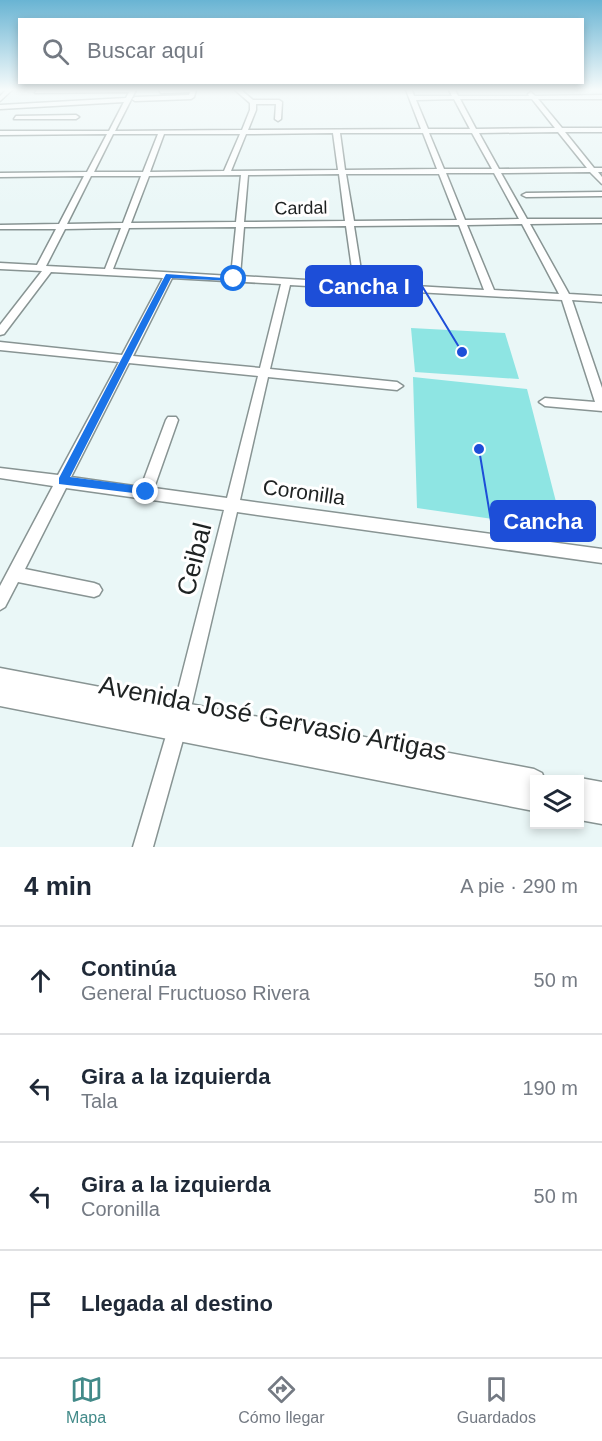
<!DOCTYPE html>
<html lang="es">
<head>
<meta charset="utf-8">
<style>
  :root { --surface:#fff; --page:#f2f2f3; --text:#1f2937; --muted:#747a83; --line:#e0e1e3; --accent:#428a89 }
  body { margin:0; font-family:Arial,sans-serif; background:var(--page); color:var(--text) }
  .controls { position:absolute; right:18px; bottom:18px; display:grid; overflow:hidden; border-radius:0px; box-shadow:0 3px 9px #0003 }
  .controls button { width:54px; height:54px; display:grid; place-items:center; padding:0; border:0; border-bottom:2px solid var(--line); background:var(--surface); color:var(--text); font:30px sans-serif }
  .stop { position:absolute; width:18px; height:18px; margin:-14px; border:4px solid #1a73e8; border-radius:50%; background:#fff }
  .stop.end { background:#1a73e8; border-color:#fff; box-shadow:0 2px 6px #0008 }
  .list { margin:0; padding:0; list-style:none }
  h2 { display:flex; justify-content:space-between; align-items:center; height:78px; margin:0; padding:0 24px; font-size:26px }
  h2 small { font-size:20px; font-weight:400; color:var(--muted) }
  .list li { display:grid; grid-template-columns:39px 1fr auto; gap:18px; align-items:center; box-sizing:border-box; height:108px; padding:0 24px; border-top:2px solid var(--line) }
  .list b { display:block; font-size:22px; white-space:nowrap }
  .list p { margin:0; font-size:20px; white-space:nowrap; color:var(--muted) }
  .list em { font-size:20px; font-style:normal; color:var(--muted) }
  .icon { flex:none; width:33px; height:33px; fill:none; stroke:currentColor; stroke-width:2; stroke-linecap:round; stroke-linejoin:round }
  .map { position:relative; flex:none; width:602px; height:847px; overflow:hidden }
  .search { position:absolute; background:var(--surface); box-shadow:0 3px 9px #0003; left:18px; right:18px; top:18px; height:66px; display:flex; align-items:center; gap:15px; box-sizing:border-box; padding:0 21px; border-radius:0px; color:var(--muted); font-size:22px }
  .sheet { height:510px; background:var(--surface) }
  nav { display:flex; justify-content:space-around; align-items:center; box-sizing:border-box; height:84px; border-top:2px solid var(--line); background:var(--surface); font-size:16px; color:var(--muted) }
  nav a { display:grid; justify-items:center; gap:3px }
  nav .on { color:var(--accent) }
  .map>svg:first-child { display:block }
</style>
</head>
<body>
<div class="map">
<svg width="602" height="847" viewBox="0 0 602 847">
  <rect width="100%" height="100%" fill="#eaf7f7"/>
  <path fill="#8ee5e3" d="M411 328 505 333 519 379 415 372Z
    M413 377 527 389 563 529 417 508Z"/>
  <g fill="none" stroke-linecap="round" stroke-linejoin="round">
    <g stroke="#889493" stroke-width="3">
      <path id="minor" d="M6 90H12L0 101V96Z
        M136 90 115 131 242 130 250 110V103L235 90H241L253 100H279L282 102 281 119 278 121 275 119 276 104H256V110L248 130 421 129 406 90H412L414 96H452L449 90H455L458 96H529L528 94 531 92 535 96 602 95V99H538L562 128H602V132H565L594 168H602V172H598L602 177V184L590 172 501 173 527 219H602V223L530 224 569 294 602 296V302L572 300 602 388V411L545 406 539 402 545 398 595 402 562 300 290 285 270 369 397 382 403 386 397 390 268 377 240 500 602 549V563L237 512 186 729 153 847H133L168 729 224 510 66 488 25 569 94 583 99 585 102 590 99 595 94 597 18 582 5 607 0 610V586L53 486 0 478V468L58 475 119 362 0 350V342L122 355 163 278 51 272 4 334 0 335V325L42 271 0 269V263L37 265 56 229H0V225L59 224 84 176 0 177V173L87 172 107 134 0 135V131H109L124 102 0 109V105L126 98 129 92 35 93 37 90ZM454 99 470 129H428L416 100ZM460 99H532L555 128 476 129ZM558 132 587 168 499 169 479 133ZM333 133 338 170 231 171 246 134ZM340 133H423L437 169 345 170ZM429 133H472L492 169H444ZM113 134H158L143 172H94ZM164 134H240L224 171 150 172ZM446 173H494L519 219 465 220ZM339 174 345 221 244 222 248 175ZM346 174H439L457 220 354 221ZM241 175 236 222 131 223 149 176ZM91 176H141L123 223 67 224ZM522 224 559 294 494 290 467 225ZM459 225 484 290 363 283 354 226ZM346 226 354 283 240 276 244 227ZM236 227 231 276 113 269 129 228ZM121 228 105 269 46 266 65 229ZM172 278 281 284 260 368 133 356ZM129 363 258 376 227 498 154 488 178 420 176 417H168L166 420 141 487 71 477Z
        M159 90H196L194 97 191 99 135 101 132 99 135 97 189 95 190 92 161 93Z
        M16 116 76 115 79 117 76 119H14Z
        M602 192V196L526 197 522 195 526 193Z"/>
    </g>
    <g stroke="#889493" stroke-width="3">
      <path id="major" d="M0 668 534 769 542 773 545 780H534V811L0 706Z
        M580 778 602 782V824L580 820V780H577Z"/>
    </g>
    <use href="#minor" fill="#fff" fill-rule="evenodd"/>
    <use href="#major" fill="#fff" fill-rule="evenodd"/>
  </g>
  <linearGradient id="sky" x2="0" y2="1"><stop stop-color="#69b4d3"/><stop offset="0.43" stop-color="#f6fbfb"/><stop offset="1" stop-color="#f6fbfb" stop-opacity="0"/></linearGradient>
  <rect width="602" height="208" fill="url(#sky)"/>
  <path fill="#1a73e8" d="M166 274 238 279 234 281 171 278 70 477 146 487 150 489V495L59 484V478Z"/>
  <g text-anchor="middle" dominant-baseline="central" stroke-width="6" stroke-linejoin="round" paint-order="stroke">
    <g font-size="18" fill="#1e2222" stroke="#fff">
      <text transform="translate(301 208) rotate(-1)">Cardal</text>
    </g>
    <g font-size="21" fill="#1e2222" stroke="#fff">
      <text transform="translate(304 492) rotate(8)">Coronilla</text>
    </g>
    <g font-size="26" fill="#1e2222" stroke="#fff">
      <text transform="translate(194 559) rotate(-76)">Ceibal</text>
      <text transform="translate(273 718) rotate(11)">Avenida José Gervasio Artigas</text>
    </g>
  </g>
  <path fill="none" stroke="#1d4ed8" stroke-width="2" d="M462 352L422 286M479 449L491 521"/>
  <g fill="#1d4ed8" stroke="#fff" stroke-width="2">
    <circle cx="462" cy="352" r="6"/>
    <circle cx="479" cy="449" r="6"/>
  </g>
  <g fill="#1d4ed8" stroke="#1d4ed8" stroke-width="2">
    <rect x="306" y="266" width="116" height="40" rx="6"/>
    <rect x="491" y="501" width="104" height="40" rx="6"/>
  </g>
  <g font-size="22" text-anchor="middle" font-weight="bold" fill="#fff">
    <text x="364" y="294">Cancha I</text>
    <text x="543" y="529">Cancha</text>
  </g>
</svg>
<div class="controls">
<button><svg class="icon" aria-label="layers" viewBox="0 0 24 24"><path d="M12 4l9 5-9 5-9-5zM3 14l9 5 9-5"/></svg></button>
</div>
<div class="stop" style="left:234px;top:279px"></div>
<div class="stop end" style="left:146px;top:492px"></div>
<div class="search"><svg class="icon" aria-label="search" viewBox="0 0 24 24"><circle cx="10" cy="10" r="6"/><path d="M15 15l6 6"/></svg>Buscar aquí</div>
</div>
<section class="sheet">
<h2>4 min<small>A pie · 290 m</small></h2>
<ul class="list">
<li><svg class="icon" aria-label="ahead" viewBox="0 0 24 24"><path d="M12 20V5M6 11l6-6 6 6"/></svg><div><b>Continúa</b><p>General Fructuoso Rivera</p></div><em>50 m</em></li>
<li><svg class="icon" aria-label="left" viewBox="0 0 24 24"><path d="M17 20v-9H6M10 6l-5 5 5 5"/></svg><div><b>Gira a la izquierda</b><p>Tala</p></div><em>190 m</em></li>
<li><svg class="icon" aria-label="left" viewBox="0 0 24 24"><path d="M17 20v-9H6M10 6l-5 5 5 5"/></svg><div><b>Gira a la izquierda</b><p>Coronilla</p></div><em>50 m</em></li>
<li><svg class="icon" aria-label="arrive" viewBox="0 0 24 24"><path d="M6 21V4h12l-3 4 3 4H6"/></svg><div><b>Llegada al destino</b></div></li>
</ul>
</section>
<nav>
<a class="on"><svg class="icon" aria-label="map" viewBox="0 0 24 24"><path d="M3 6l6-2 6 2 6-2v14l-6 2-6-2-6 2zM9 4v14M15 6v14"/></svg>Mapa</a>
<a><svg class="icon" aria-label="directions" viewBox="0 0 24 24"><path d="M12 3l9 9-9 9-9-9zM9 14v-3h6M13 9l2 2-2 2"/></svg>Cómo llegar</a>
<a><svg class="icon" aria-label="saved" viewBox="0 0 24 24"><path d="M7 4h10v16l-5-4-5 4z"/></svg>Guardados</a>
</nav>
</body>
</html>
